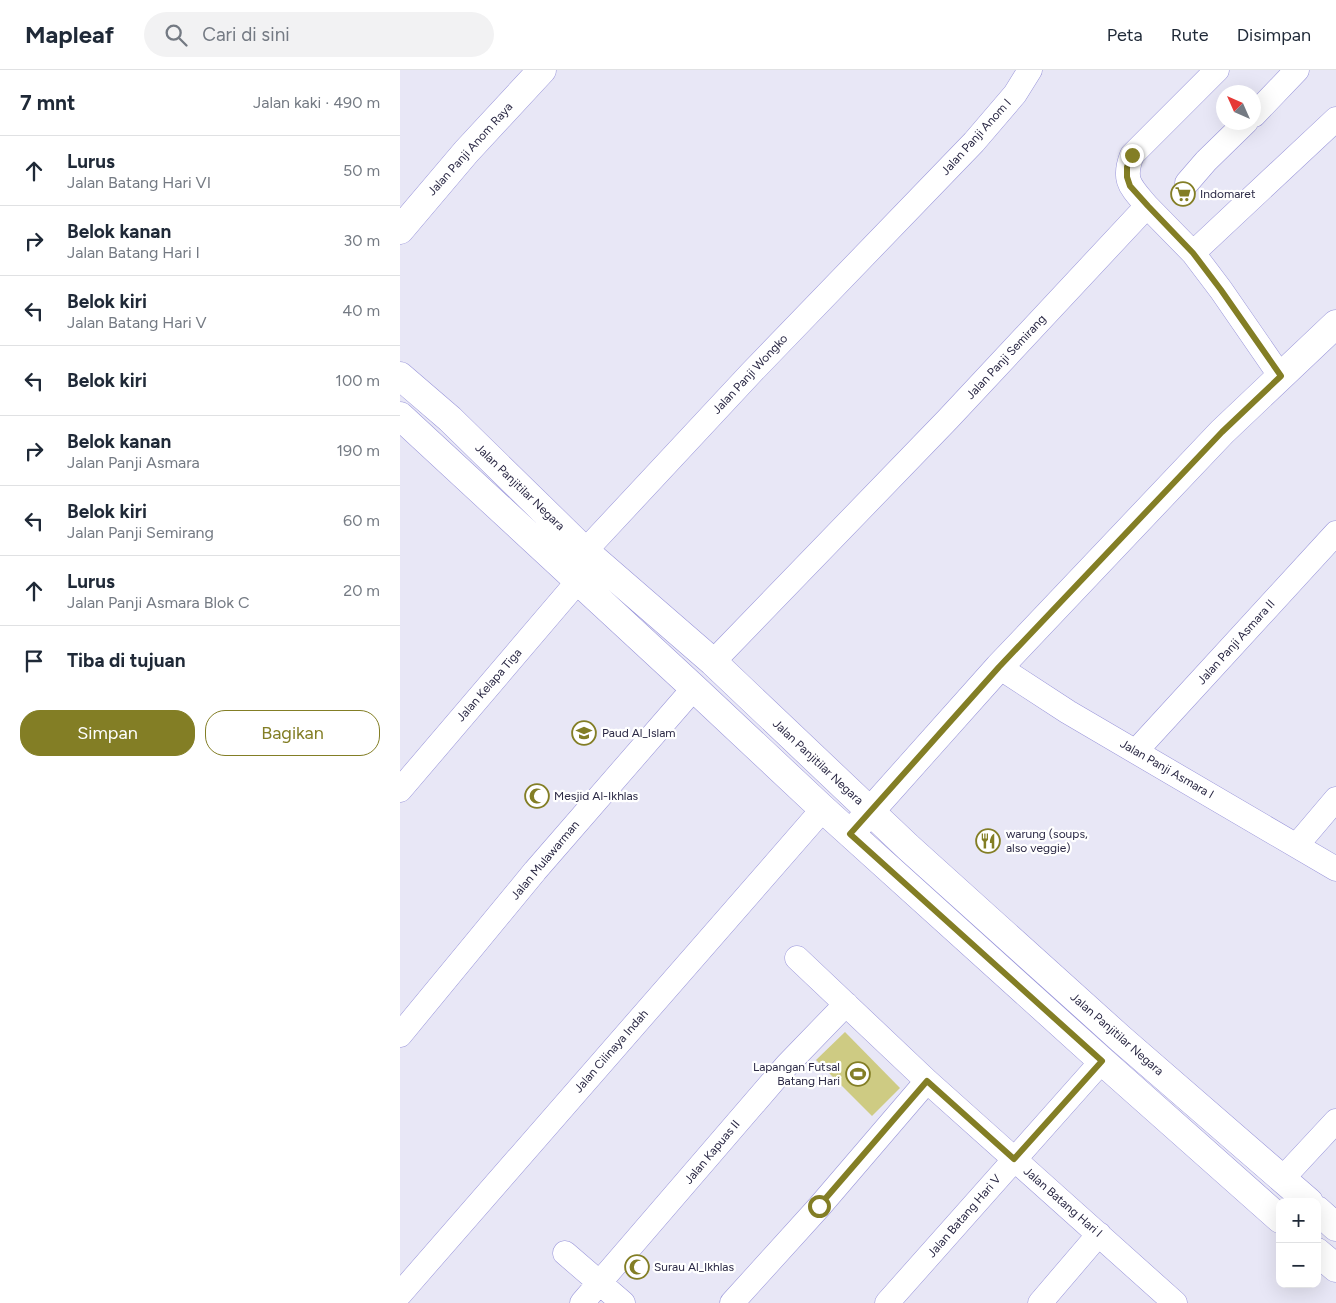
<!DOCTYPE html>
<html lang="id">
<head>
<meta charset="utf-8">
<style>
  :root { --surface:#fff; --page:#f2f2f3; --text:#1f2937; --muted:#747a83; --line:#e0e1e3; --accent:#837e25 }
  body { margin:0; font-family:Figtree,sans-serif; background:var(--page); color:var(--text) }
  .controls { position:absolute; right:15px; bottom:15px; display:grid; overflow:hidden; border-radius:10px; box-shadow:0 5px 20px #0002 }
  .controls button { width:45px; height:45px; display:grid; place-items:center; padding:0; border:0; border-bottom:1px solid var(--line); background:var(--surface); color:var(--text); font:25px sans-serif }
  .compass { position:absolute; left:816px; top:15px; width:45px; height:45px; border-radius:50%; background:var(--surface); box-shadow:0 5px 20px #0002; rotate:315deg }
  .stop { position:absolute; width:15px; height:15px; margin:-11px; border:4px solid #837e25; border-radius:50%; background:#fff }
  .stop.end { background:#837e25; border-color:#fff; box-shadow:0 1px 5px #0008 }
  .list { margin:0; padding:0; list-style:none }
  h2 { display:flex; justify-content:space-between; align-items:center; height:65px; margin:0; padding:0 20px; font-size:21px }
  h2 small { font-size:16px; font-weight:400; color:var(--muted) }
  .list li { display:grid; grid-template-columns:32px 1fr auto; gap:15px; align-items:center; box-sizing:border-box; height:70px; padding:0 20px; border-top:1px solid var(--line) }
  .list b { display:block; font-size:19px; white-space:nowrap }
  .list p { margin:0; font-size:16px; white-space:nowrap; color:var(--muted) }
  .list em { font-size:16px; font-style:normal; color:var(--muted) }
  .actions { display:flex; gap:10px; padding:15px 20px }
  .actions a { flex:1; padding:11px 0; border:1px solid var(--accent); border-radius:20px; text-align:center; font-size:18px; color:var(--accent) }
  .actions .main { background:var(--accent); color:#fff }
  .icon { flex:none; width:28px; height:28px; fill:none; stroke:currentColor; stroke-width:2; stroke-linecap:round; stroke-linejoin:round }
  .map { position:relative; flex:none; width:936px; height:1233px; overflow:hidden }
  header { display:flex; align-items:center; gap:30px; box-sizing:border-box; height:70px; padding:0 25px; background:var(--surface); border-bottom:1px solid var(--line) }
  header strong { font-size:24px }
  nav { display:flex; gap:28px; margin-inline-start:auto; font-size:18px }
  .search { width:350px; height:45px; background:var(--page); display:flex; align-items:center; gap:12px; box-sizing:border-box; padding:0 18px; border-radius:28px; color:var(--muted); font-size:19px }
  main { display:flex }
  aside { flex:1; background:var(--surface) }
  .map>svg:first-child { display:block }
</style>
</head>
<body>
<header>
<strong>Mapleaf</strong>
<div class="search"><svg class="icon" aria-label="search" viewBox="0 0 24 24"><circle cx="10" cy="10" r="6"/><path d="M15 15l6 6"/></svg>Cari di sini</div>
<nav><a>Peta</a><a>Rute</a><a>Disimpan</a></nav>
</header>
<main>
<aside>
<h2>7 mnt<small>Jalan kaki · 490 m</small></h2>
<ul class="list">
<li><svg class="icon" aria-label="ahead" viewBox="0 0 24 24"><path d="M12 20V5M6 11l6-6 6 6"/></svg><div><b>Lurus</b><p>Jalan Batang Hari VI</p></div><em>50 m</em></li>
<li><svg class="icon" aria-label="right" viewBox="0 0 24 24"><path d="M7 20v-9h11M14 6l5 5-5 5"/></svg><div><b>Belok kanan</b><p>Jalan Batang Hari I</p></div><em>30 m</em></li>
<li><svg class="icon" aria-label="left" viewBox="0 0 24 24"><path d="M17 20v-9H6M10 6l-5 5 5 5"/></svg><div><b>Belok kiri</b><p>Jalan Batang Hari V</p></div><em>40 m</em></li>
<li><svg class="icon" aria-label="left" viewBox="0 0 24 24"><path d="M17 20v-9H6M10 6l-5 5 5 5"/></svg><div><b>Belok kiri</b></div><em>100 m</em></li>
<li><svg class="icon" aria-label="right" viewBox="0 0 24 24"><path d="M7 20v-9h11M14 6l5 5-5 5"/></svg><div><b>Belok kanan</b><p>Jalan Panji Asmara</p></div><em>190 m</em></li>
<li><svg class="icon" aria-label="left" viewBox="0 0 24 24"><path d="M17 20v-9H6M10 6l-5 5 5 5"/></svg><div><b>Belok kiri</b><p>Jalan Panji Semirang</p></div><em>60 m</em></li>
<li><svg class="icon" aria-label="ahead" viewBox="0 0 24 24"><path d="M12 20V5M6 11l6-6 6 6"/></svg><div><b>Lurus</b><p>Jalan Panji Asmara Blok C</p></div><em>20 m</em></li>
<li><svg class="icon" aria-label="arrive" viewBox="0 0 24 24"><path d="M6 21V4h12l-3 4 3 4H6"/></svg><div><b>Tiba di tujuan</b></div></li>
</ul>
<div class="actions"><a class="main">Simpan</a><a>Bagikan</a></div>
</aside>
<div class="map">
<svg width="936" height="1233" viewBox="0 0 936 1233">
  <rect width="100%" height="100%" fill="#e8e7f6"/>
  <path fill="#cecb83" d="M445 962 500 1018 472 1046 416 990Z"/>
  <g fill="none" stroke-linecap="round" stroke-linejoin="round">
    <g stroke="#9995da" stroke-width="25">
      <path id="street" d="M854 45 897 0
        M787 113 806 91 846 52
        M747 136C731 117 722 111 732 85L817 0
        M793 183 936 49
        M185 481 351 303 574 72 615 24 630 0
        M313 592 548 349 747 136 793 183 821 220 881 307
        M599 597 668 642 936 799
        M736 681 936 463
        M0 720 179 510
        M897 775 936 729
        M397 888 527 1011 775 1233
        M0 965 135 801 294 618
        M883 1108 936 1051
        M165 1183 223 1233
        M0 1224 423 739
        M182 1233 387 995 446 934
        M332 1233 419 1137 527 1011
        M487 1233 702 991
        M640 1233 699 1164"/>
    </g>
    <g stroke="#9995da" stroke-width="29">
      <path id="secondary" d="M0 160 66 82 142 0
        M0 306 50 349 185 481 313 592 508 777 721 969 909 1132
        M0 346 294 618 423 739 702 991 880 1149
        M458 755 599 597 822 362 936 254
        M917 1140 936 1157
        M917 1182 936 1198"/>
    </g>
    <use href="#street" stroke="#fff" stroke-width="24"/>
    <use href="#secondary" stroke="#fff" stroke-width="28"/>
  </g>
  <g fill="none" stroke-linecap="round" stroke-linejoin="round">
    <path stroke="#837e25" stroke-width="6" d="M419 1136 527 1011 614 1089 702 991 450 764 599 597 822 362 881 306 821 220 793 183 748 136 730 116 727 107V97L732 85"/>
  </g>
  <defs>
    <g id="supermarket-ring" transform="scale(1.25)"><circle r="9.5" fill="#fff" stroke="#837e25" stroke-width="1.5"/><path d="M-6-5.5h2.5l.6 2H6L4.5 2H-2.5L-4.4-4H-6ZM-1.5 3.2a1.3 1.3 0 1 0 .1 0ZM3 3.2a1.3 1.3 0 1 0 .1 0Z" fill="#837e25"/></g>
    <g id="school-ring" transform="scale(1.25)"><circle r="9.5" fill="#fff" stroke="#837e25" stroke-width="1.5"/><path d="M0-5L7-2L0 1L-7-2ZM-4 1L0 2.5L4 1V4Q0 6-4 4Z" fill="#837e25"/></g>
    <g id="mosque-ring" transform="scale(1.25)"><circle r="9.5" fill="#fff" stroke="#837e25" stroke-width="1.5"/><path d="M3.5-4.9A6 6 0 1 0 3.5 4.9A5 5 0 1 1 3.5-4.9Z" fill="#837e25"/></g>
    <g id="restaurant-ring" transform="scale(1.25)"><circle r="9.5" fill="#fff" stroke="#837e25" stroke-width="1.5"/><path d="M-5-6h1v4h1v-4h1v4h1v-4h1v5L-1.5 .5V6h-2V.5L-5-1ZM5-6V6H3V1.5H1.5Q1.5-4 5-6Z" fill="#837e25"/></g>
    <g id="stadium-ring" transform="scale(1.25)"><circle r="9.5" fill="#fff" stroke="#837e25" stroke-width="1.5"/><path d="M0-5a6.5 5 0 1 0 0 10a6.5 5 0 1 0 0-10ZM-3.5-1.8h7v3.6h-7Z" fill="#837e25"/></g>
  </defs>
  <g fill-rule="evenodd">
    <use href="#supermarket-ring" x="783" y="124"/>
    <use href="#school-ring" x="184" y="663"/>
    <use href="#mosque-ring" x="137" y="726"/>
    <use href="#restaurant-ring" x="588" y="771"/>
    <use href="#stadium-ring" x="458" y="1004"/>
    <use href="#mosque-ring" x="237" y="1197"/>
  </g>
  <g text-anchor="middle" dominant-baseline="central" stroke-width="4.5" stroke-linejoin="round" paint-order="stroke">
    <g font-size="12" fill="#2a2844" stroke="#fff">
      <text transform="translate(576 67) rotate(-48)">Jalan Panji Anom I</text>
      <text transform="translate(70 79) rotate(-48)">Jalan Panji Anom Raya</text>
      <text transform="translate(606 287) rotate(-47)">Jalan Panji Semirang</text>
      <text transform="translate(350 304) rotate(-47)">Jalan Panji Wongko</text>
      <text transform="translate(120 417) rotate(44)">Jalan Panjitilar Negara</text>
      <text transform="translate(836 572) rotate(-48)">Jalan Panji Asmara II</text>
      <text transform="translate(89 615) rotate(-49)">Jalan Kelapa Tiga</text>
      <text transform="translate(418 692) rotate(43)">Jalan Panjitilar Negara</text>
      <text transform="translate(767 699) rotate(30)">Jalan Panji Asmara I</text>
      <text transform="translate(145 790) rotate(-50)">Jalan Mulawarman</text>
      <text transform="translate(717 964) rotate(41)">Jalan Panjitilar Negara</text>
      <text transform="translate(211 981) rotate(-49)">Jalan Cilinaya Indah</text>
      <text transform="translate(312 1082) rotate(-50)">Jalan Kapuas II</text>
      <text transform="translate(663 1132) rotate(41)">Jalan Batang Hari I</text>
      <text transform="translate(564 1146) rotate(-49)">Jalan Batang Hari V</text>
    </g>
    <g font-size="12" fill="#2a2844" stroke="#fff" text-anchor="start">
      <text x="800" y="124">Indomaret</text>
      <text x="202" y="663">Paud Al_Islam</text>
      <text x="154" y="726">Mesjid Al-Ikhlas</text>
      <text x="606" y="764">warung (soups,<tspan x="606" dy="14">also veggie)</tspan></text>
      <text x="440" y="997" text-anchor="end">Lapangan Futsal<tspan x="440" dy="14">Batang Hari</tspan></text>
      <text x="254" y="1197">Surau Al_Ikhlas</text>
    </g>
  </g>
</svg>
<div class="controls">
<button>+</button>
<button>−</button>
</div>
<svg class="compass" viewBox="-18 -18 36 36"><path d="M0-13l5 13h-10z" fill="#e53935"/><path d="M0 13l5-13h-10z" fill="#747a83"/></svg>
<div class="stop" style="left:419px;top:1136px"></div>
<div class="stop end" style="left:732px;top:85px"></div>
</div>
</main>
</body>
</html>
